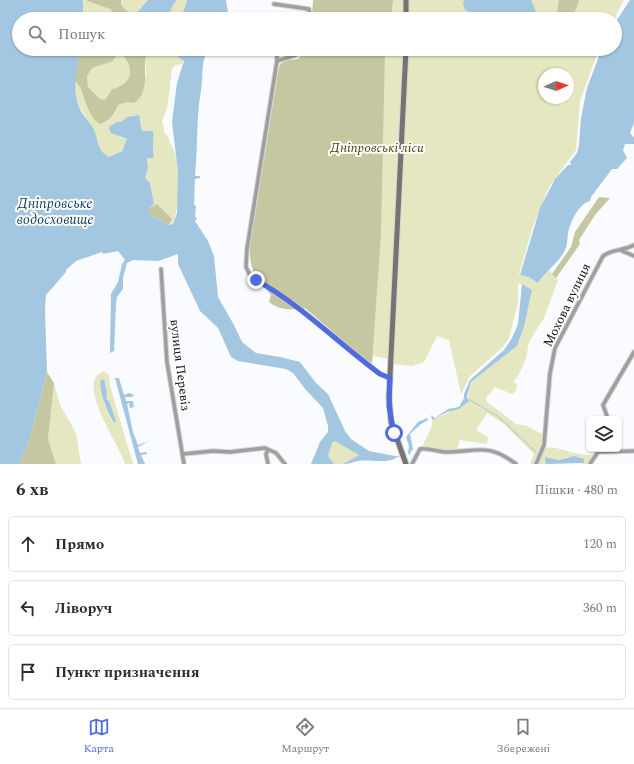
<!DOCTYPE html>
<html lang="uk">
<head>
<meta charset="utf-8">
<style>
  :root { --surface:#fff; --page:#f2f2f3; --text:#2b2b33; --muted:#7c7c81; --line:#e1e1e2; --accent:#4f6be0 }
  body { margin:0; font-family:Spectral,serif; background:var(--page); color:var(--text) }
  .controls { position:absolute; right:12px; bottom:12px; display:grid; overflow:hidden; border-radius:6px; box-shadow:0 1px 3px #0004 }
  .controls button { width:36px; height:36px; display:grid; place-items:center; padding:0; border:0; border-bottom:1px solid var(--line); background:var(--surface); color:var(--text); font:20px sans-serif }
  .compass { position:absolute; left:538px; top:68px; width:36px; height:36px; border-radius:50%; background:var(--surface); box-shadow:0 1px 3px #0004; rotate:87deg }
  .stop { position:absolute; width:12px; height:12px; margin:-9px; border:3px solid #4f6be0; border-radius:50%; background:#fff }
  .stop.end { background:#4f6be0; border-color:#fff; box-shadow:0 1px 4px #0008 }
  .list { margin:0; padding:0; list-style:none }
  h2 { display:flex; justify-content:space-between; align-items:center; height:52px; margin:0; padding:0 16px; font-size:17px }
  h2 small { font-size:13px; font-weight:400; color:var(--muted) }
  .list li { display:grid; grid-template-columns:26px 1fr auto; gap:12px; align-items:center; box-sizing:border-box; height:56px; margin:0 8px 8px; padding:0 8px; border:1px solid var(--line); border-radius:6px }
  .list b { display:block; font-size:15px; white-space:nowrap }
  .list em { font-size:13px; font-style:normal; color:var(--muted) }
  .icon { flex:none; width:22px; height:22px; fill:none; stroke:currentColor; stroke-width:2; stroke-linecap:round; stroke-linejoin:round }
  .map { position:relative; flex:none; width:634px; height:464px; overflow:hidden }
  .search { position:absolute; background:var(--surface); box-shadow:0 1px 3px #0004; left:12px; right:12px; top:12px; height:44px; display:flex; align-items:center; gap:10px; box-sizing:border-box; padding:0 14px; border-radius:22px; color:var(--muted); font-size:15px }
  .sheet { height:244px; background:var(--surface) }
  nav { display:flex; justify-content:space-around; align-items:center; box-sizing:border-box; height:56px; border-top:1px solid var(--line); background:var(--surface); font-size:11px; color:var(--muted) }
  nav a { display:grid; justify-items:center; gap:2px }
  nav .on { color:var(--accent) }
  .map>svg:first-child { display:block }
</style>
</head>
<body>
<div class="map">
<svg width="634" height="464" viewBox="0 0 634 464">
  <rect width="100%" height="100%" fill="#fafbfe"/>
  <path fill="#e4e7c0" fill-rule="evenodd" d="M83 0C96 2 113 7 118 19H83Z
    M121 0H148L138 11 135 19 121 5Z
    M177 0H187L184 10 178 19H167L173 5Z
    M314 0H624L614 19H311Z
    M108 49H119C121 54 126 58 128 63 134 77 126 86 112 89L105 100 100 99 88 87 87 76 92 68 111 62 114 53Z
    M147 49H173L174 54 184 60 182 64 175 65 172 69 167 109 162 120 165 134 168 136C169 142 173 147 175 153 180 174 180 203 173 224L169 225 172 219 155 205 149 208 154 204 150 183 144 178 148 168 147 158H154L152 150 154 143 142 131 140 119 134 115 121 122H117V134L119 137 127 139C126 150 118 153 109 157 96 149 99 139 92 128 83 113 73 99 74 81L78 82C86 97 84 114 101 124 112 121 114 114 118 105L127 102 134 103 146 73 145 56Z
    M306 49H599L580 101 576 150 549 187 533 226 520 271 519 274 529 277 538 283 549 270 558 280 544 318 529 342 526 359 519 374 513 382 517 384 516 391 512 394 495 387 486 398 487 402 516 424 527 426 542 434 543 445 533 464H530L534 454 504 424 487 413 476 430 489 438 486 444 460 440 457 449 444 450 422 447 432 426V420L464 405 468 399 471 382 517 346 524 327 532 290 522 284H518V303L509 338 502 348 470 376 461 394 449 340 437 336 424 362 412 366 394 364V360L373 356 372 363 305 55ZM544 74H568V98H544Z
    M104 371 109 375 110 386 133 464H125C120 445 73 381 104 371ZM106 387V398L110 403 116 421 111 420 104 404Z
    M54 383 60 405 76 433 81 464H56L48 439Z
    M335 441H337L359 455 343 464H334L328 456 332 443Z
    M545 448C561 445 579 459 595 454L588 464H583L567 457 559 460 546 457V464H538Z"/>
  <path fill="#c4c7a0" d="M85 0H121V5L135 19H118L110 9Z
    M313 0H393L391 19H312Z
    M559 0H579L576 9 568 19H556Z
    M80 49C92 49 110 45 116 57L111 62 92 68 87 76 88 87 100 99 105 100 112 89C126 86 134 77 128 63 126 58 121 54 119 49H145L147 52C141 68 152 90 134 103L127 102 118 105C114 114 111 121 100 124 83 114 85 84 74 81Z
    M306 49H385L381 232 372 363 368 362 305 308C293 310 280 311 269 302L271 295C255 277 249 270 250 245L278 72 280 64 287 60 298 59Z
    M599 197 610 198 595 215 579 240 580 244 556 278 552 274 571 247 575 232Z
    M157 204 172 219 169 225 149 214V208Z
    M47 372 54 383 48 439 56 464H19L29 441Z"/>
  <path fill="#a3c7e0" d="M0 0H83V19H19V49H80C77 72 70 91 82 113 85 118 90 123 93 128 99 140 96 149 109 157L122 151 127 139 111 133 109 129 110 126 117 122H121L127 117 139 115 142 131H153C154 141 152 149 154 158H147L148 168 145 178 150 183 154 204 149 208V214L169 225 173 224 177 213 178 172 172 122 177 83 184 61 174 54 173 49H208C200 66 204 73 201 90 196 118 198 147 195 176H200V178L195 179 194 205 196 206 195 217 197 218 195 221 208 241 214 256 218 297 234 325 242 342 256 353 280 357 300 362 316 383 328 394 345 431 351 439 369 451 395 456 396 458C386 464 369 459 358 461 352 462 350 464 343 464L359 455 335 441 332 443 328 456 334 464H311L320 442 328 432V426L323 408 305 389 293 373 286 369 238 361 231 357 218 328 200 311 178 264V254L158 261 133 260 127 263 123 278V289L117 297 116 304 114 351 110 353 111 294 118 282 122 264 125 260 118 251 103 254 102 252 76 261 66 270V272L46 295 45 310 47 372 29 441 19 464H0Z
    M148 0H177L173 5 167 19H135L138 11Z
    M187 0H226L229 19H178L184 10Z
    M464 0H531L536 12V19H476L472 13 465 10 463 3Z
    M630 0H634V123L630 133 634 138V144H625L623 150 627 158 617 169H612L591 197 590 201C579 203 570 223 568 233 567 240 568 245 564 252 557 264 546 271 538 283L529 277 520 275 540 208 555 179 568 165H571L570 162 577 153 579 145 581 118 587 88 599 56 602 49H615V23Z
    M522 284 532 290 524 327 517 346 471 382 467 397 469 401 459 409 447 412 432 420 431 415 435 418 448 409 459 407 464 398V394L470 380 504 350 512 338 518 324Z
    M115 378H119L124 395 129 393 134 395 132 397H125L126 401H133L134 407 130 408 129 403 127 404 133 432 138 445 149 441 138 447 140 453 147 452V454L141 455 145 464H138Z
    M101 379 104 380 107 393 106 398 110 403 116 421 115 423C108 417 98 388 101 379Z
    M427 418 428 420 421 424 410 434 413 449 409 455 408 453 409 446 406 437 418 422Z
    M574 456 584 459V463L546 464 545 457 559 460Z"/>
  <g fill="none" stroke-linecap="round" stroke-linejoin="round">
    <path stroke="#a3c7e0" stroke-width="1" d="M470 400 499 417 536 452
      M395 457 400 456"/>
    <g stroke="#d4d5d8" stroke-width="5.5">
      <path id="street" d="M274 4 309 9 310 19
        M277 49V61L247 249 246 267 250 275 300 309 380 374 390 378
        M277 61 296 55 302 49
        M622 251 634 256
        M161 269 167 362 184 464
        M608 419 603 405 634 352
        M599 452 634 451
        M183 454 213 451 230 452 265 448 276 453 285 464
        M268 464 266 454 268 450
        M412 464 420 449C428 448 436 451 445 452 477 452 487 442 516 464
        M536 464 544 445 550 373 555 348 603 256C612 249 623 251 634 245
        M590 464 600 449"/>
    </g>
    <g stroke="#d4d5d8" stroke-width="7">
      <path id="secondary" d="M406 19V0
        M406 464 391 422 389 397 406 49"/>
    </g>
    <use href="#street" stroke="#a19f9d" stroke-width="3.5"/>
    <use href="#secondary" stroke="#777371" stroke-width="5"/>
  </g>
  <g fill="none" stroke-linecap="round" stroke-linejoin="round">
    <path stroke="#4f6be0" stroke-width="5" d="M256 280C301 305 338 343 380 374L390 378 389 406 394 433"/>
  </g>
  <g text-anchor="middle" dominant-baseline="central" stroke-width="4" stroke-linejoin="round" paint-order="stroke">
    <g font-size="13" font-style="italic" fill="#424200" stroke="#fff">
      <text x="377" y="148">Дніпровські ліси</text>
    </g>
    <g font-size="13" fill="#0c0c0e" stroke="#fff">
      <text transform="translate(567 305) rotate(-64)">Мохова вулиця</text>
      <text transform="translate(180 365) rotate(83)">вулиця Перевіз</text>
    </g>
    <g font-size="14" font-style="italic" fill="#0c3c55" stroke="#fff">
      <text x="55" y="203">Дніпровське<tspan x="55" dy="16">водосховище</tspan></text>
    </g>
  </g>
</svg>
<div class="controls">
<button><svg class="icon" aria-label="layers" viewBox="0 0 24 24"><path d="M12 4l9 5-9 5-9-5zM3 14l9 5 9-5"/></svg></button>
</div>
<svg class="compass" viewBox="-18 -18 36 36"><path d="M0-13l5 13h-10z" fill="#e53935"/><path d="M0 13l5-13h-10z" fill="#7c7c81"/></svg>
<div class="stop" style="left:394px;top:433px"></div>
<div class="stop end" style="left:256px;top:280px"></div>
<div class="search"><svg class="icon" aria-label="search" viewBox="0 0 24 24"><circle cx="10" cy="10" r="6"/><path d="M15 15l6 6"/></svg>Пошук</div>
</div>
<section class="sheet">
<h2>6 хв<small>Пішки · 480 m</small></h2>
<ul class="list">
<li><svg class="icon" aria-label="ahead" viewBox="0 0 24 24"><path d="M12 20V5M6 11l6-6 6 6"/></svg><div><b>Прямо</b></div><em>120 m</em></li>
<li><svg class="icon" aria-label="left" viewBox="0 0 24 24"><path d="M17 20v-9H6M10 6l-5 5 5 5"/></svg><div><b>Ліворуч</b></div><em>360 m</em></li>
<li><svg class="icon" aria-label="arrive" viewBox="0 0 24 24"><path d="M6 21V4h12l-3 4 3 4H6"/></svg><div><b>Пункт призначення</b></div></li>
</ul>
</section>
<nav>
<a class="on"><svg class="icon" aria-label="map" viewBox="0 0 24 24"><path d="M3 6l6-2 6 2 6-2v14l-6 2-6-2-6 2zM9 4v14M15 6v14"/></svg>Карта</a>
<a><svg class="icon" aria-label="directions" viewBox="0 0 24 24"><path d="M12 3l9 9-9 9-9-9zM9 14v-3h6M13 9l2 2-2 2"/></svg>Маршрут</a>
<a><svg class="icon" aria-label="saved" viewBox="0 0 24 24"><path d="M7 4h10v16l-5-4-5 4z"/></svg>Збережені</a>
</nav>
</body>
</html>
